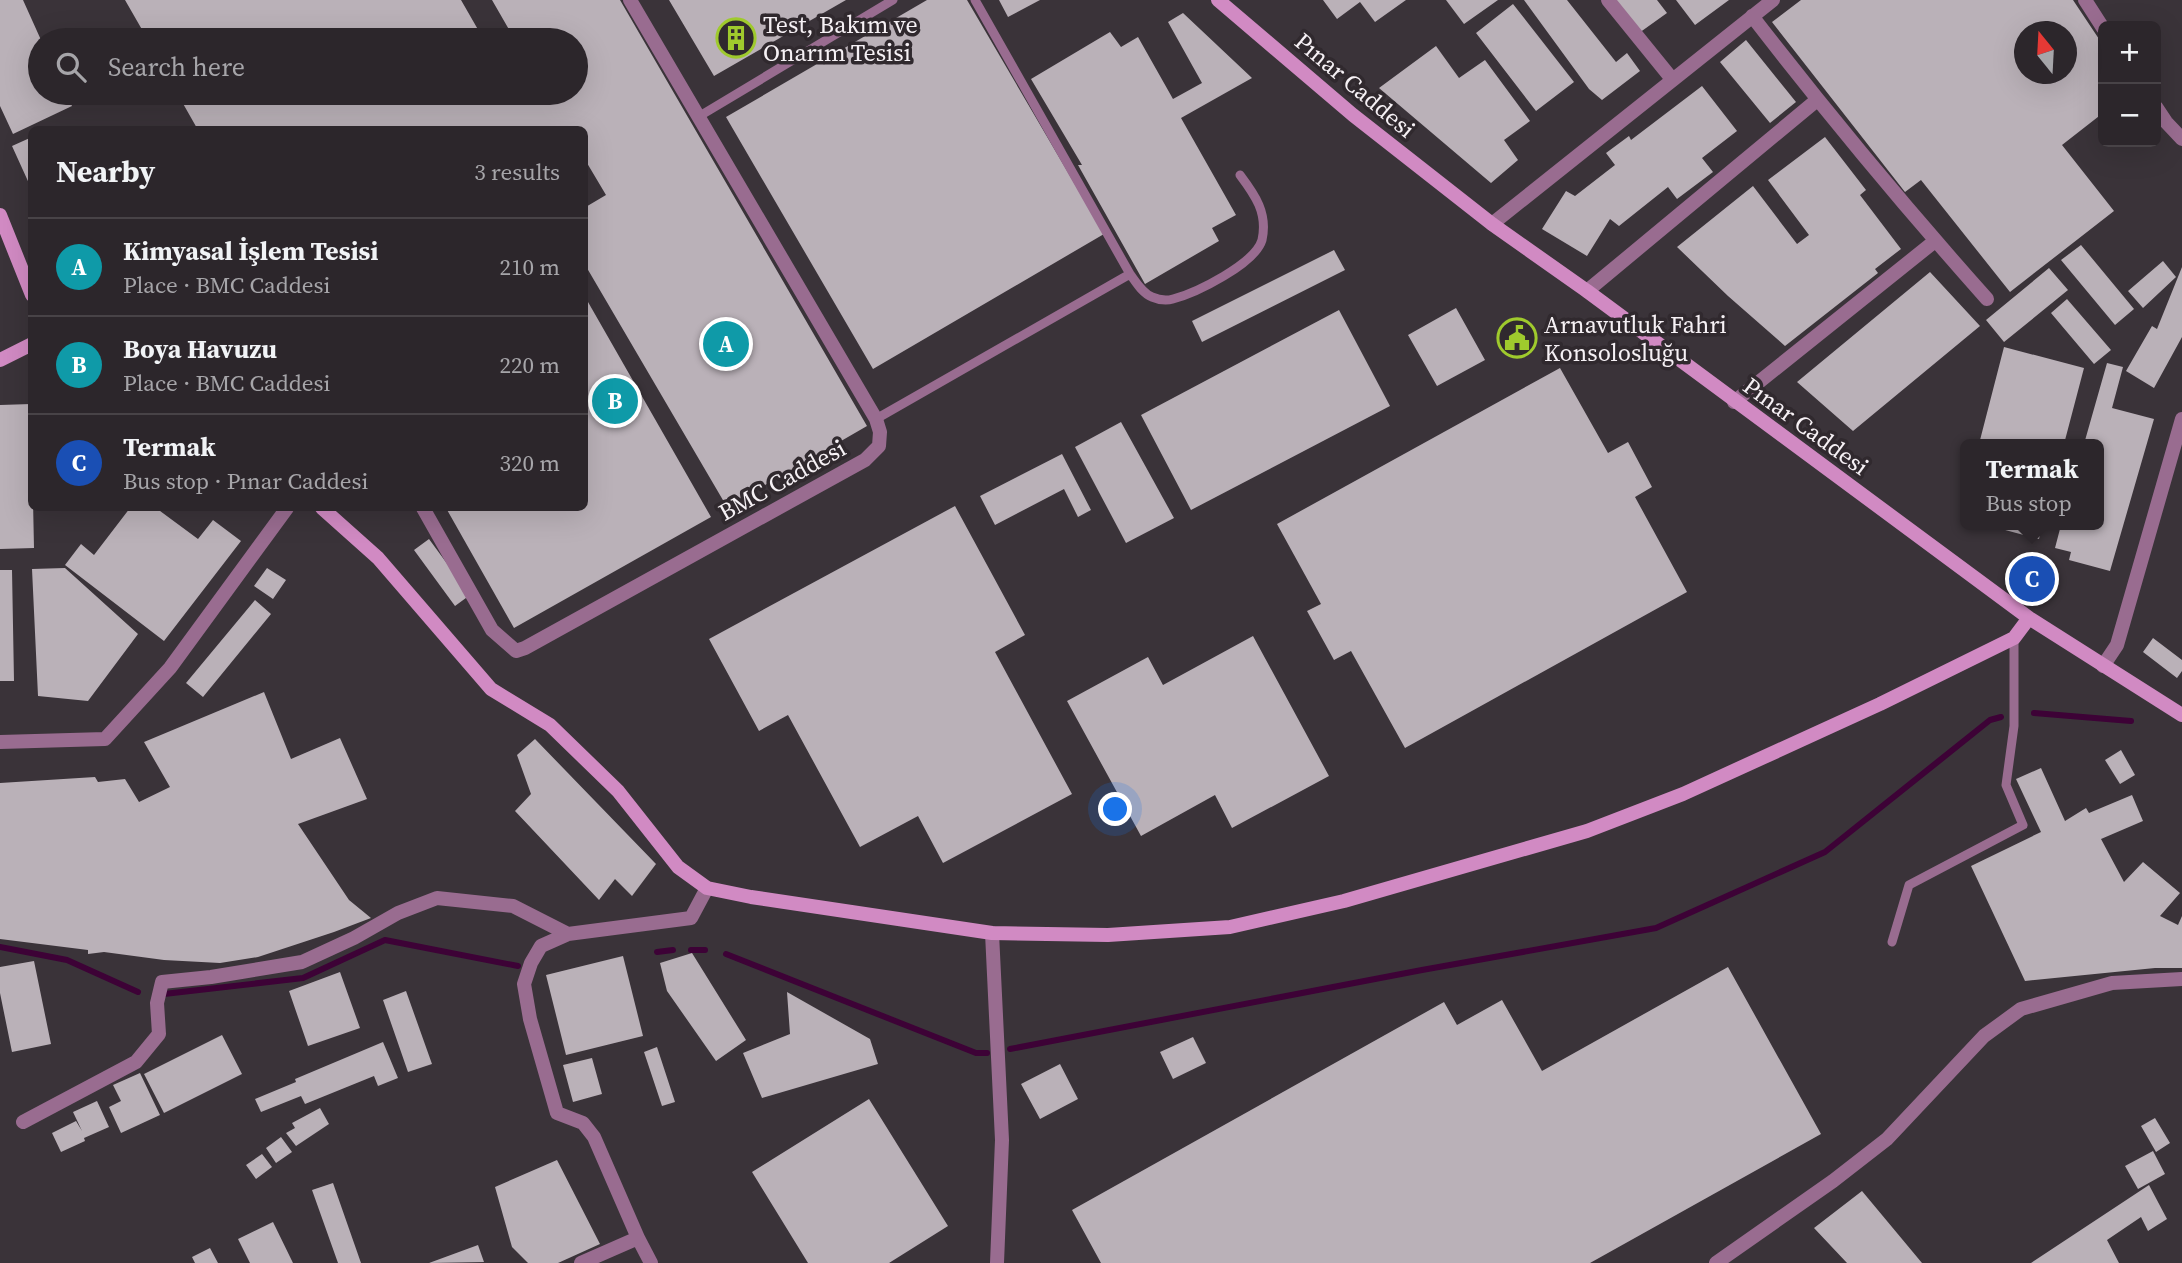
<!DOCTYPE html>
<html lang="en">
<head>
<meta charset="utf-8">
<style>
  :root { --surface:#2c262b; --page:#342e33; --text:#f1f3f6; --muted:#a6a5a9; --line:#484347; --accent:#9fca2d }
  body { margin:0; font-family:"Source Serif 4",serif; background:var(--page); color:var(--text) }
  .controls { position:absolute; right:21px; top:21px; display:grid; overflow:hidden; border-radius:10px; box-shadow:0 7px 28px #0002 }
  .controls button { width:63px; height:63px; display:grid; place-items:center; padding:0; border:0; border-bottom:2px solid var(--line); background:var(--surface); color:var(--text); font:35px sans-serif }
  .compass { position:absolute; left:2014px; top:21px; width:63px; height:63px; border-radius:50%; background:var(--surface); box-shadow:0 7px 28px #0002; rotate:342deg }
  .you { position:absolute; left:1116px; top:810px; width:24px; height:24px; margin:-18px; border:5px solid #fff; border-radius:50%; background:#1a73e8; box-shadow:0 0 0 10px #1a73e833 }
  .badge { display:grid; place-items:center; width:46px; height:46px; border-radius:50%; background:var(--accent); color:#fff; font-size:23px; font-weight:700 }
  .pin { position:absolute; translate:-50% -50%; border:4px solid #fff; box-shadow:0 2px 7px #0006 }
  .popup { position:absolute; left:1960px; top:439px; width:144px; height:91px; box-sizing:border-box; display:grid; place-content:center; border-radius:10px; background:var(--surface); filter:drop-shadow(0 2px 5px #0005); font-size:23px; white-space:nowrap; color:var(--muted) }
  .popup b { font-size:26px; color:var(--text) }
  .popup::after { content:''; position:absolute; left:50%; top:100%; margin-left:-14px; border:14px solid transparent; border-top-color:var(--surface) }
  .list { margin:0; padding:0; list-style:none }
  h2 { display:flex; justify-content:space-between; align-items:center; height:91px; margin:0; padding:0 28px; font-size:30px }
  h2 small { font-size:23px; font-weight:400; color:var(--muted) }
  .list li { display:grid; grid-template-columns:46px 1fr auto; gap:21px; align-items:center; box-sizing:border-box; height:98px; padding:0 28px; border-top:2px solid var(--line) }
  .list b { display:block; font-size:26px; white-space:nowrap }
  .list p { margin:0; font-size:23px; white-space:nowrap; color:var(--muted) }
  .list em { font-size:23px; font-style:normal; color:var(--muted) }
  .icon { flex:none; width:38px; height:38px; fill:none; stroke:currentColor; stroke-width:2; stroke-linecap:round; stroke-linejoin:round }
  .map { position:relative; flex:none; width:2182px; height:1263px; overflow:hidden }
  .search { position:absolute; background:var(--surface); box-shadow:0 7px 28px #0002; left:28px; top:28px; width:560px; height:77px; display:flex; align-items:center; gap:18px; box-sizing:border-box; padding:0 24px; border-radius:38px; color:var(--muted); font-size:26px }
  .panel { position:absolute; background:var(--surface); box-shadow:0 7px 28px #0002; left:28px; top:126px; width:560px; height:385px; border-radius:10px }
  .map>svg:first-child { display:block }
</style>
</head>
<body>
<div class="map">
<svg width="2182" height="1263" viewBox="0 0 2182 1263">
  <rect width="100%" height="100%" fill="#3a3339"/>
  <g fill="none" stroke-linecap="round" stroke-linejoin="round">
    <path stroke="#3d0236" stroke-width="6" d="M2034 713 2131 721
      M0 947 67 960 138 992
      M691 950H705
      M657 952 673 950
      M726 954 976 1053H987
      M164 994 303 978 385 940 518 966
      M1010 1049 1422 970 1656 928 1825 852 1990 720 2001 717"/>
  </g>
  <path fill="#bab1b8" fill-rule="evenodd" d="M0 0H23L41 40 40 93H66L72 106 13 134 0 106Z
    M125 0H461L484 40H148Z
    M492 0H620L867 426 727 507 584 263V208L606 195 584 158V130H198L177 93H576V40H515Z
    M669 0H846L714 76Z
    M927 0H967L1104 234 873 369 726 117Z
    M999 0H1040L1008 17Z
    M1323 0H1406L1375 22 1360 2 1337 19Z
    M1446 0H1498L1464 24Z
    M1524 0H1567L1616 62 1627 53 1640 71 1602 100 1589 89Z
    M1615 0H1657L1667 13 1639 33Z
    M1676 0H1729L1695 25Z
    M1801 0H2073L2103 45V113L2062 145 2114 211 2010 292 1921 180 1905 192 1772 22ZM2024 32H2067V74H2024Z
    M1513 4 1574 82 1536 111 1476 33Z
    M1183 13 1252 78 1181 118 1236 215 1212 228 1219 241 1145 284 1078 165H1082L1031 79 1110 32 1121 47 1138 37 1173 99 1202 83 1168 22Z
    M1746 40 1796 102 1770 123 1720 62Z
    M1436 46 1459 78 1485 60 1530 121 1504 140 1518 160 1491 183 1379 88Z
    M1702 86 1737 131 1702 158 1713 172 1677 199 1668 187 1619 226 1610 219 1587 256 1542 229 1566 191 1575 196 1615 165 1606 153 1629 136 1631 140Z
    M32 137V190L12 146Z
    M1825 137 1866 190 1860 195 1901 249 1875 269 1878 273 1785 346 1728 296 1677 247 1753 186 1797 244 1809 235 1768 180Z
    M2081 245 2134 309 2115 325 2061 260Z
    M1334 250 1345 270 1202 342 1192 321Z
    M2163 261 2176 277 2143 308 2128 291Z
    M2182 267V337L2154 388 2126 371 2152 326 2157 329Z
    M2049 268 2068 290 2004 342 1986 320Z
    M1930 272 1980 326 1853 431 1797 382Z
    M584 295 711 517 514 628 446 508H584Z
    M2067 299 2111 350 2094 364 2051 313Z
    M1456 308 1485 360 1437 386 1408 335Z
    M1339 310 1390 406 1191 510 1141 415Z
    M2004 347 2084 368 2064 444H1979Z
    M2107 363 2123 367 2112 408 2154 419 2110 571 2069 560 2071 552 2055 548 2061 525H2098V444H2084Z
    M1560 368 1608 453 1628 442 1652 487 1635 497 1687 592 1405 748 1351 651 1334 660 1307 611 1321 604 1277 524Z
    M31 404 34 548 0 549V405Z
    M1121 422 1174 518 1126 543 1075 447Z
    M1062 454 1091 510 1078 517 1064 489 995 525 980 496Z
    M955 506 1025 635 995 652 1072 794 943 863 918 816 860 847 788 715 759 731 709 639Z
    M130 508H156L198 539 213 520 241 541 164 641 65 565 81 544 94 555Z
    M1994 525H2042L2039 539 1994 527Z
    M429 539 470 595 455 606 414 550Z
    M65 568 138 634 88 701 38 696 32 569Z
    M267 568 286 580 273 599 254 586Z
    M0 570H12L14 681H0Z
    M255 600 271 614 203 697 186 683Z
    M1253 636 1329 776 1232 828 1215 795 1141 836 1067 701 1148 657 1163 685Z
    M2153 638 2182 660V671L2177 678 2143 652Z
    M264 692 291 759 340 738 367 799 298 824 349 900 371 918 334 932 258 957 220 963 164 960 104 952 88 954V950L0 939V783L95 777 98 782 125 779 139 802 170 787 144 742Z
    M535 739 656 864 632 896 615 879 599 900 515 811 531 794 517 755Z
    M2121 750 2135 775 2120 784 2105 760Z
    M2041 768 2065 821 2086 808 2089 813 2132 795 2143 821 2101 839 2124 882 2143 862 2180 893 2160 916 2178 925 2182 916V968H2155L2025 981 1971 866 2041 832 2016 779Z
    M692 953 746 1040 716 1061 667 991 660 963Z
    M623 956 643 1036 566 1055 546 975Z
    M34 961 51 1044 12 1052 0 993V967Z
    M1728 967 1821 1134 1590 1263H1101L1072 1210 1444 1002 1457 1025 1502 1000 1542 1071Z
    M340 972 360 1028 308 1046 289 991Z
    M406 991 432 1064 408 1072 383 1000Z
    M787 992 870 1039 878 1064 762 1098 743 1053 790 1034Z
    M222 1035 242 1074 164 1113 144 1074Z
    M1193 1037 1206 1063 1173 1079 1160 1052Z
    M383 1042 398 1078 378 1086 374 1076 305 1104 301 1096 261 1112 255 1099 296 1082 295 1079Z
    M657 1047 675 1102 662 1106 644 1052Z
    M592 1058 602 1094 573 1102 563 1065Z
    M1060 1064 1078 1099 1040 1119 1021 1084Z
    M140 1073 160 1115 121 1133 109 1107 121 1101 113 1085Z
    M869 1099 948 1226 889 1263H808L752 1172Z
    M97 1101 109 1127 84 1138 85 1141 61 1152 52 1133 76 1121 82 1131 73 1112Z
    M320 1108 329 1124 296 1146 286 1133 295 1128 292 1123Z
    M2155 1118 2170 1143 2156 1152 2141 1126Z
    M281 1137 292 1152 276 1163 266 1148Z
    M2153 1151 2165 1174 2138 1189 2125 1166Z
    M262 1154 272 1167 256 1179 246 1165Z
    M557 1160 600 1244 558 1263H528L512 1247 495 1187Z
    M333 1183 361 1263H338L312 1190Z
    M2149 1185 2167 1219 2148 1231 2141 1217 2107 1240 2119 1263H2031Z
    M1862 1191 1922 1263H1847L1814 1228Z
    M273 1222 293 1263H250L238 1239Z
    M478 1245 484 1262 429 1263Z
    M210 1248 218 1263H195L192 1257Z"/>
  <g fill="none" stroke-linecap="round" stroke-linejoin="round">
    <path stroke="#996c90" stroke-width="9" d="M975 0 1130 274C1136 282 1142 293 1152 297 1159 300 1166 301 1173 299 1196 293 1255 264 1262 240 1268 213 1255 195 1240 175
      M698 117 893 0
      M876 419 1130 274
      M1892 942 1909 885 2023 825 2006 785 2014 726V638"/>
    <path stroke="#996c90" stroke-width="14" d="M1608 0 1672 79
      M2085 0 2103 28
      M1752 16C1827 113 1905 207 1987 299
      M2156 107 2166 122 2182 139
      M1492 224 1773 0
      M1587 291 1817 100
      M1734 402 1935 241
      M423 508 492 630 516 651 525 648 865 460 879 446 880 432 876 419 630 0
      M2103 666 2117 645 2182 419
      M0 742 105 739 170 668 287 508
      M992 933 1002 1140 997 1263
      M568 934 541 946 531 963 524 984 530 1019 557 1113 583 1123 594 1137 638 1238
      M23 1122 136 1062 159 1034 157 1003 162 982 211 977 302 962 354 938 398 913 437 898 513 906 568 934 691 918 707 888
      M581 1263 638 1238 651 1263
      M1716 1263 1833 1181 1887 1139 1984 1036 2021 1009 2112 983 2182 979"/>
    <path stroke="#d18ac3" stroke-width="14" d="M1218 0 1353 115 1492 224 1587 291 2029 618 2182 715
      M0 215 32 295
      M0 360 32 344
      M322 508 378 558 491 689 550 725 618 791 678 867 707 888 751 897 992 933 1108 935 1230 927 1344 901 1587 831 1683 794 1880 704 2014 638 2029 618"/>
  </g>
  <defs>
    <g id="building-ring" transform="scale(2.0125)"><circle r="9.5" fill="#30292e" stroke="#9fca2d" stroke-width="1.5"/><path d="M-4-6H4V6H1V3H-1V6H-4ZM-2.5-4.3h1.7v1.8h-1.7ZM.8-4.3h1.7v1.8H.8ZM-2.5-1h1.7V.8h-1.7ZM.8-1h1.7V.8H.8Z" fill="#9fca2d"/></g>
    <g id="civic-ring" transform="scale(2.0125)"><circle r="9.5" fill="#30292e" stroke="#9fca2d" stroke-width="1.5"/><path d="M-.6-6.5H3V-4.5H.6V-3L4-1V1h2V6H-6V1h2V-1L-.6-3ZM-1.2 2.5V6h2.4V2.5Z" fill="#9fca2d"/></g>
  </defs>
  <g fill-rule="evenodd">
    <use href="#building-ring" x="736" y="38"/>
    <use href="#civic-ring" x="1517" y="338"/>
  </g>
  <g text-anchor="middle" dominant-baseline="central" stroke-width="7" stroke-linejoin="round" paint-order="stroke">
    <g font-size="24" fill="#f6f1f5" stroke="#30292e" text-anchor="start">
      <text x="763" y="24">Test, Bakım ve<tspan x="763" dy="28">Onarım Tesisi</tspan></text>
      <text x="1544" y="324">Arnavutluk Fahri<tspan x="1544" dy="28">Konsolosluğu</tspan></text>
    </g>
    <g font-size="24" fill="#f6f1f5" stroke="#30292e">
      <text transform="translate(1355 85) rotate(40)">Pınar Caddesi</text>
      <text transform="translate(1806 426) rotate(36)">Pınar Caddesi</text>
      <text transform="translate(782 480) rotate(-29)">BMC Caddesi</text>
    </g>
  </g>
</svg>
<div class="controls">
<button>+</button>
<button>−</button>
</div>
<svg class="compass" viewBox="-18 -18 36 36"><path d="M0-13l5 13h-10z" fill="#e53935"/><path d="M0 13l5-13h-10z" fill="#a6a5a9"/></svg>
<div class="you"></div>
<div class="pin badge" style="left:726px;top:344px;background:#0f9aa8">A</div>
<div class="pin badge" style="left:615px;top:401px;background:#0f9aa8">B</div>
<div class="pin badge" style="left:2032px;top:579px;background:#1a4fb4">C</div>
<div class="popup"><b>Termak</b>Bus stop</div>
<div class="search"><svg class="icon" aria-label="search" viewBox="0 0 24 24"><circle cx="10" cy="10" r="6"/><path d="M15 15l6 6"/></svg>Search here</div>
<section class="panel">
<h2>Nearby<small>3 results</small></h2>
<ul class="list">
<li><span class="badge" style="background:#0f9aa8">A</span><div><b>Kimyasal İşlem Tesisi</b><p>Place · BMC Caddesi</p></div><em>210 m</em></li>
<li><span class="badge" style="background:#0f9aa8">B</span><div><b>Boya Havuzu</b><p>Place · BMC Caddesi</p></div><em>220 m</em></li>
<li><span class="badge" style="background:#1a4fb4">C</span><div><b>Termak</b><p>Bus stop · Pınar Caddesi</p></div><em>320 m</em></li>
</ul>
</section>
</div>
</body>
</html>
